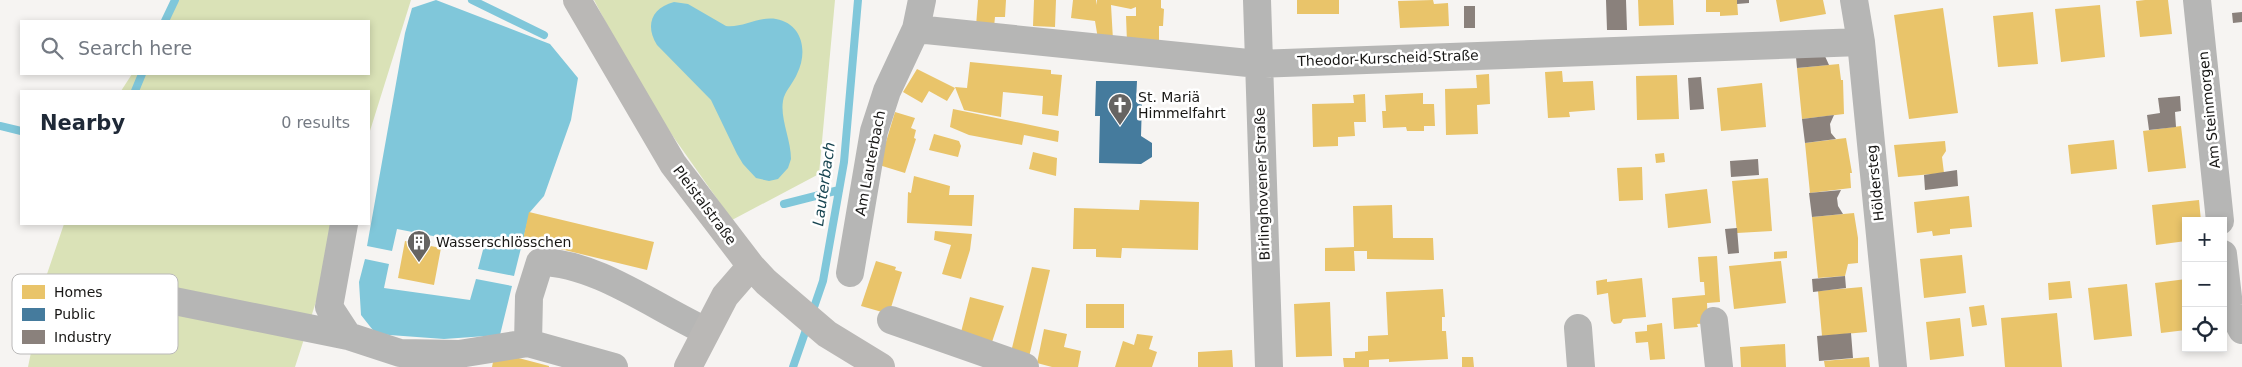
<!DOCTYPE html>
<html lang="en">
<head>
<meta charset="utf-8">
<style>
  :root { --surface:#fff; --page:#f2f2f3; --text:#1f2937; --muted:#747a83; --line:#e0e1e3 }
  body { margin:0; font-family:"DejaVu Sans",sans-serif; background:var(--page); color:var(--text) }
  .controls { position:absolute; right:15px; bottom:15px; display:grid; overflow:hidden; border-radius:0px; box-shadow:0 2px 8px #0003 }
  .controls button { width:45px; height:45px; display:grid; place-items:center; padding:0; border:0; border-bottom:1px solid var(--line); background:var(--surface); color:var(--text); font:25px sans-serif }
  .list { margin:0; padding:0; list-style:none }
  h2 { display:flex; justify-content:space-between; align-items:center; height:65px; margin:0; padding:0 20px; font-size:21px }
  h2 small { font-size:16px; font-weight:400; color:var(--muted) }
  .icon { flex:none; width:28px; height:28px; fill:none; stroke:currentColor; stroke-width:2; stroke-linecap:round; stroke-linejoin:round }
  .map { position:relative; flex:none; width:2242px; height:367px; overflow:hidden }
  .search { position:absolute; background:var(--surface); box-shadow:0 2px 8px #0003; left:20px; top:20px; width:350px; height:55px; display:flex; align-items:center; gap:12px; box-sizing:border-box; padding:0 18px; border-radius:0px; color:var(--muted); font-size:19px }
  .panel { position:absolute; background:var(--surface); box-shadow:0 2px 8px #0003; left:20px; top:90px; width:350px; height:135px; border-radius:0px }
  .map>svg:first-child { display:block }
</style>
</head>
<body>
<div class="map">
<svg width="2242" height="367" viewBox="0 0 2242 367">
  <rect width="100%" height="100%" fill="#f6f4f2"/>
  <path fill="#dae2b7" d="M177 0H411L369 134V91H121L132 74H369V21H165Z
    M594 0H835L819 174 732 220 672 135 633 74Z
    M64 224H341L295 367H28L47 274Z"/>
  <path fill="#80c7da" d="M436 0 550 44 578 78 571 120 544 196 530 212 514 276 478 269 484 246 397 229 392 251 367 246 405 33 412 8Z
    M674 2 688 4 726 26C743 28 759 16 776 19 803 24 808 52 797 74 794 82 784 92 783 101 780 119 791 140 791 159L788 168 778 179 769 181 756 178 743 164 737 154 711 100 657 45C645 26 651 8 674 2Z
    M365 259 389 264 384 288 470 300 476 279 512 286 500 335 444 339 376 334 361 315 359 282Z"/>
  <path fill="#e9c46a" d="M978 0H1006L1005 17H995L994 27 976 26Z
    M1034 0H1056L1055 27 1033 26Z
    M1073 0H1096V5L1097 0H1161V8L1164 9 1163 26H1159V42H1127L1126 16H1136V7L1131 9 1111 5 1113 40 1098 39 1095 21 1071 18Z
    M1297 0H1339V14H1297Z
    M1433 0 1434 4 1448 3 1449 26 1400 28 1398 1Z
    M1638 0H1673L1674 25 1639 26Z
    M1706 0H1737L1738 15 1720 16V12H1706Z
    M1776 0H1823L1826 14 1780 22Z
    M2145 0H2168L2172 34 2140 37 2136 1Z
    M2100 5 2105 57 2061 62 2055 9Z
    M1943 8 1958 113 1909 119 1894 15Z
    M2033 12 2038 64 1998 67 1993 16Z
    M970 62 1051 70V74L1062 75 1058 116 1042 114 1043 96 1003 92 1001 117 964 110 955 87 967 88Z
    M1839 64 1841 80H1843L1844 114 1802 119 1797 68Z
    M917 69 955 88 947 101 929 91 922 103 903 92Z
    M1562 71 1563 82 1593 81 1595 110 1569 112 1570 117 1548 118 1545 72Z
    M1489 74 1490 104 1477 105 1478 134 1446 135 1445 89 1477 88 1476 75Z
    M1677 75 1679 119 1637 120 1636 76Z
    M1762 83 1766 127 1721 131 1717 88Z
    M1423 93V104H1434L1435 126H1424V131H1407L1406 127 1383 128 1382 111H1386L1385 95Z
    M1365 94 1366 122H1354L1355 136 1338 137V146L1313 147 1312 104 1354 103 1353 95Z
    M953 109 1059 131 1058 142 1024 135 1022 145 969 135 950 127Z
    M895 112 915 118 911 128 916 130 914 138 916 139 905 173 879 165Z
    M2181 126 2186 168 2148 172 2143 131Z
    M934 134 959 141 961 146 958 157 929 150Z
    M1846 138 1852 173H1850L1851 188 1810 193 1805 143Z
    M2114 140 2117 169 2071 174 2068 145Z
    M1945 141 1946 151 1942 157 1944 173 1898 177 1894 145Z
    M1033 152 1057 158 1056 176 1029 169Z
    M1664 153 1665 162 1656 163 1655 154Z
    M1642 167 1643 200 1619 201 1617 168Z
    M914 176 950 186 949 195H974L972 226 907 223 908 192 911 193Z
    M1768 178 1772 231 1737 233 1732 181Z
    M1707 189 1711 223 1668 228 1665 194Z
    M1969 196 1972 227 1950 229V234L1933 236 1932 231 1917 233 1914 202Z
    M1140 200 1199 202 1198 250 1122 248 1121 258 1096 257V249H1073L1074 208 1139 210Z
    M2199 200 2201 221H2186V241L2156 245 2152 205Z
    M1392 205 1393 238H1433L1434 260 1367 259V251H1354L1355 271H1325V248L1354 247 1353 206Z
    M529 212 654 242 647 270 523 240Z
    M1854 213 1858 238V263L1848 264 1845 276 1818 278 1812 217Z
    M935 231 972 234 970 250 961 279 942 274 951 245 934 240Z
    M405 241 441 248 434 285 398 278Z
    M1787 251V258L1774 259V252Z
    M1962 255 1966 293 1924 298 1920 259Z
    M1717 256 1720 302 1707 303 1708 323 1697 324 1698 327 1674 329 1672 298 1705 295 1704 282H1700L1698 257Z
    M876 261 896 267 895 270 902 272 889 314 861 306Z
    M1781 261 1786 303 1734 309 1729 266Z
    M1032 267 1050 270 1029 357 1011 352Z
    M1642 278 1646 317 1623 319 1621 323 1614 324 1611 321 1608 293 1597 295 1596 281 1607 279V282Z
    M2186 279V330L2161 333 2155 283Z
    M2070 281 2072 298 2049 300 2048 283Z
    M2127 284 2132 336 2094 340 2088 288Z
    M1862 287 1867 332 1822 336 1818 291Z
    M1443 289 1445 317H1442V331H1446L1448 359 1389 362V359L1369 360V367H1344L1343 358H1355V352L1368 351V336L1388 335 1386 292Z
    M970 297 1004 306 991 345 960 336Z
    M1330 302 1332 356 1296 357 1294 304Z
    M1086 304H1124V328H1086Z
    M1984 305 1987 325 1972 327 1969 307Z
    M2057 313 2062 367H2005L2001 318Z
    M1960 318 1964 356 1930 360 1926 322Z
    M1662 323 1665 359 1650 360 1648 342 1636 343 1635 332 1647 331V325Z
    M1044 329 1067 334 1064 347 1081 351 1078 367H1052L1037 363Z
    M1137 334 1153 336 1149 349 1157 352 1152 367H1115L1123 341 1134 345Z
    M1785 344 1786 367H1741L1740 347Z
    M1232 350 1233 367H1198V352Z
    M495 352 549 366V367H492Z
    M1462 357H1473L1474 367H1462Z
    M1869 357 1870 367H1825L1824 361Z"/>
  <path fill="#457b9d" d="M1096 81H1137L1136 102H1142L1141 136 1152 143V157L1141 164 1099 163 1100 116H1095Z"/>
  <path fill="#8a817c" d="M1606 0H1626L1627 30H1607Z
    M1737 0H1749V3L1737 4Z
    M1464 6H1475V28H1464Z
    M2242 12V22L2233 23 2232 13Z
    M1824 54 1829 65 1797 68 1796 57Z
    M1701 77 1704 109 1690 110 1688 78Z
    M2180 96 2181 111 2175 112 2176 127 2149 130 2147 115 2160 113 2158 98Z
    M1834 115 1830 124 1831 133 1836 139 1805 143 1802 119Z
    M1758 159 1759 175 1731 177 1730 161Z
    M1957 170 1958 186 1925 190 1924 175Z
    M1841 190 1837 198 1838 206 1843 214 1812 217 1809 193Z
    M1737 228 1739 253 1728 254 1725 229Z
    M1845 276 1846 288 1813 292 1812 279Z
    M1851 333 1853 358 1819 361 1817 336Z"/>
  <g fill="none" stroke-linecap="round" stroke-linejoin="round">
    <path stroke="#80c7da" stroke-width="8" d="M472 0 544 35
      M165 21 175 0
      M135 91 142 74
      M0 126 21 131
      M784 204 839 190
      M812 313 823 281 844 162 858 0
      M793 367 808 324"/>
    <path stroke="#b6b6b5" stroke-width="28" d="M1257 0 1269 367
      M1854 0 1861 42 1893 367
      M2197 0 2220 221
      M916 29 1258 64 1861 42
      M344 224 329 307 348 336
      M2223 254 2229 306 2242 330
      M850 273 874 131 887 91 916 29 922 0
      M120 290 348 336 400 353 459 354 528 343
      M891 320 1025 367
      M1714 321 1719 367
      M1578 328 1581 367
      M614 367 528 343 529 297 540 262C597 263 654 307 706 331"/>
    <path stroke="#bab8b6" stroke-width="28" d="M577 0 673 164 751 266 766 282 827 334 881 367
      M688 367 725 296 751 266"/>
  </g>
  <defs>
    <g id="church-pin" transform="scale(1.25)"><path d="M0 17L-7.5 6A9.5 9.5 0 1 1 7.5 6Z" fill="#666462" stroke="#fff"/><path d="M-1.2-6h2.4v3.5h3.3v2.4h-3.3V6h-2.4V-.1h-3.3v-2.4h3.3Z" fill="#fff"/></g>
    <g id="building-pin" transform="scale(1.25)"><path d="M0 17L-7.5 6A9.5 9.5 0 1 1 7.5 6Z" fill="#666462" stroke="#fff"/><path d="M-4-6H4V6H1V3H-1V6H-4ZM-2.5-4.3h1.7v1.8h-1.7ZM.8-4.3h1.7v1.8H.8ZM-2.5-1h1.7V.8h-1.7ZM.8-1h1.7V.8H.8Z" fill="#fff"/></g>
  </defs>
  <g fill-rule="evenodd">
    <use href="#church-pin" x="1120" y="105"/>
    <use href="#building-pin" x="419" y="242"/>
  </g>
  <g text-anchor="middle" dominant-baseline="central" stroke-width="5" stroke-linejoin="round" paint-order="stroke">
    <g font-size="14" fill="#181715" stroke="#fff">
      <text transform="translate(1388 58) rotate(-2)">Theodor-Kurscheid-Straße</text>
      <text transform="translate(2209 110) rotate(-96)">Am Steinmorgen</text>
      <text transform="translate(870 163) rotate(-79)">Am Lauterbach</text>
      <text transform="translate(1875 183) rotate(-96)">Höldersteg</text>
      <text transform="translate(1262 184) rotate(-92)">Birlinghovener Straße</text>
      <text transform="translate(705 205) rotate(53)">Pleistalstraße</text>
    </g>
    <g font-size="14" fill="#181715" stroke="#fff" text-anchor="start">
      <text x="1138" y="97">St. Mariä<tspan x="1138" dy="16">Himmelfahrt</tspan></text>
      <text x="436" y="242">Wasserschlösschen</text>
    </g>
    <g font-size="15" font-style="italic" fill="#194652" stroke="#fff">
      <text transform="translate(824 184) rotate(-82)">Lauterbach</text>
    </g>
  </g>
  <rect x="12" y="274" width="166" height="80" rx="8" fill="#fff" stroke="#bab9b9" stroke-width="1"/>
  <rect x="22" y="285" width="23" height="14" fill="#e9c46a"/>
  <rect x="22" y="308" width="23" height="13" fill="#457b9d"/>
  <rect x="22" y="330" width="23" height="14" fill="#8a817c"/>
  <g font-size="14" fill="#181715">
    <text x="54" y="297">Homes</text>
    <text x="54" y="319">Public</text>
    <text x="54" y="342">Industry</text>
  </g>
</svg>
<div class="controls">
<button>+</button>
<button>−</button>
<button><svg class="icon" aria-label="locate" viewBox="0 0 24 24"><circle cx="12" cy="12" r="6"/><path d="M12 2v4M12 18v4M2 12h4M18 12h4"/></svg></button>
</div>
<div class="search"><svg class="icon" aria-label="search" viewBox="0 0 24 24"><circle cx="10" cy="10" r="6"/><path d="M15 15l6 6"/></svg>Search here</div>
<section class="panel">
<h2>Nearby<small>0 results</small></h2>
<ul class="list">
</ul>
</section>
</div>
</body>
</html>
